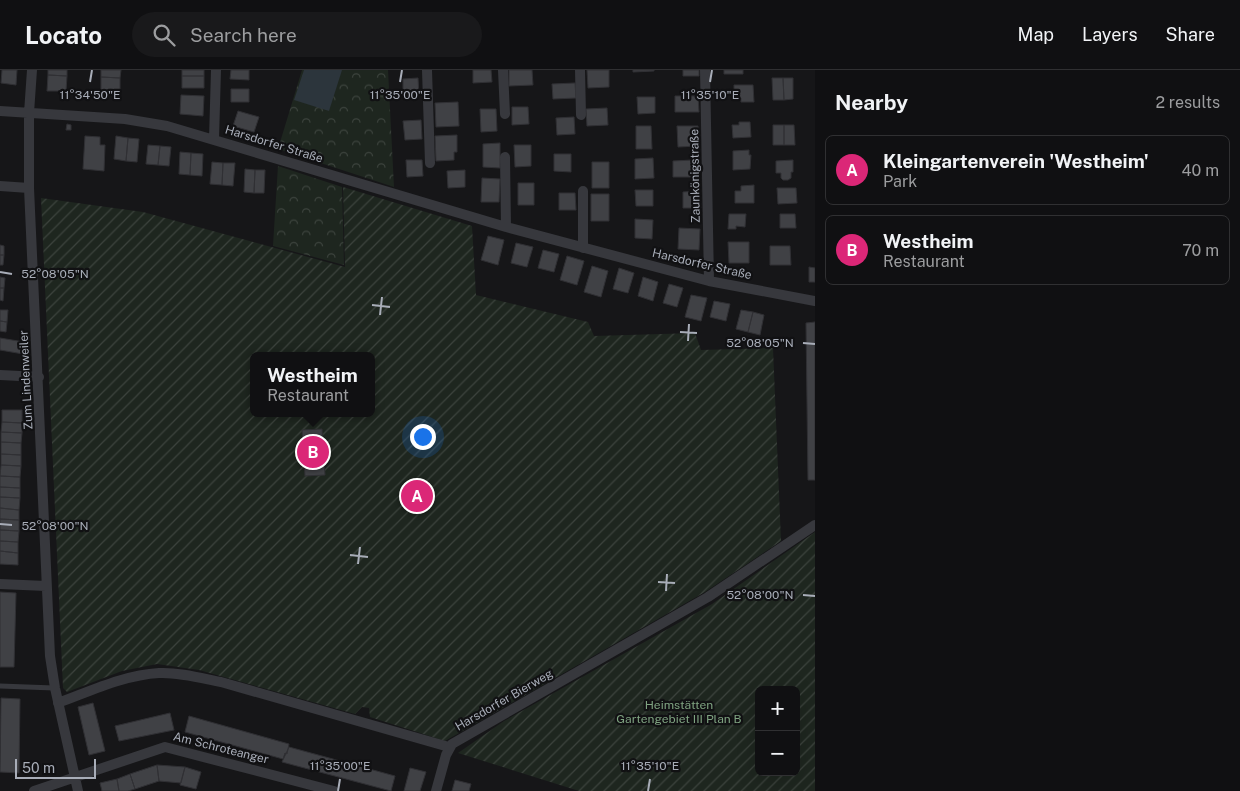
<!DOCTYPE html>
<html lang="en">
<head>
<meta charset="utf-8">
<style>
  :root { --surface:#101012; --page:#19191b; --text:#f1f3f6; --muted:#9c9d9f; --line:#303032; --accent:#db2777 }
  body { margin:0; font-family:"Public Sans",sans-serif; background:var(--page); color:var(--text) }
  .controls { position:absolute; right:15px; bottom:15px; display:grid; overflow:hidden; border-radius:8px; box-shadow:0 5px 20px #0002 }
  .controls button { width:45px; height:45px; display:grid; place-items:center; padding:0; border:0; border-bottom:1px solid var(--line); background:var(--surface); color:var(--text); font:25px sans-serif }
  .scale { position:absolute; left:15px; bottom:12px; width:81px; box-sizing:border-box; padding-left:5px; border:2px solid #a8adb8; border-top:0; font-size:14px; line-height:18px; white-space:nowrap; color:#a8adb8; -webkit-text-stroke:4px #111113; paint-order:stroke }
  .you { position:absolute; left:422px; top:366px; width:18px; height:18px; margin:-12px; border:4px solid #fff; border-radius:50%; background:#1a73e8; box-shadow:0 0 0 8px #1a73e833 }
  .badge { display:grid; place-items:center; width:32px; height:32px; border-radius:50%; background:var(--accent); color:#fff; font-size:16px; font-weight:700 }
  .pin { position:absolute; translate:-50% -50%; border:2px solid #fff; box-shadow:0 1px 5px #0006 }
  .popup { position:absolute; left:250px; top:282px; width:125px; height:65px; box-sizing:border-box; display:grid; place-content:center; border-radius:8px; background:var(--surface); filter:drop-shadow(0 1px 4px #0005); font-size:16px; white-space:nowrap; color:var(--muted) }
  .popup b { font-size:19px; color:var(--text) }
  .popup::after { content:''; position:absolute; left:50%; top:100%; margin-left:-10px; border:10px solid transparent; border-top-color:var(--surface) }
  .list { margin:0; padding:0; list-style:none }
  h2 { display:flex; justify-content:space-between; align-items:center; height:65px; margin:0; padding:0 20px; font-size:21px }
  h2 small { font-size:16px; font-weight:400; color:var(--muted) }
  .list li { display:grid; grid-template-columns:32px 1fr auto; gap:15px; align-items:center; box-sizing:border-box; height:70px; margin:0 10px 10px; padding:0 10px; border:1px solid var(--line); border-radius:8px }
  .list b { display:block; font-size:19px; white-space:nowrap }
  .list p { margin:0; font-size:16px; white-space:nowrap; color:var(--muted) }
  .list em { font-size:16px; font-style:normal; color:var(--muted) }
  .icon { flex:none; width:28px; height:28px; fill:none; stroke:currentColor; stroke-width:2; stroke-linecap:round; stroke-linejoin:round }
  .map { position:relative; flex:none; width:815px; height:721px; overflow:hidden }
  header { display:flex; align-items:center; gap:30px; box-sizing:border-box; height:70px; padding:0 25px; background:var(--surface); border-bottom:1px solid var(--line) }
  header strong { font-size:24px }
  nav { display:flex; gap:28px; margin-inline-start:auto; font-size:18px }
  .search { width:350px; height:45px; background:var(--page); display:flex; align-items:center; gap:12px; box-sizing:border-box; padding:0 18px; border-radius:28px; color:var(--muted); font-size:19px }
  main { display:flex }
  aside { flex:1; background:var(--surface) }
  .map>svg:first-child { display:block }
</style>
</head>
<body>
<header>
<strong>Locato</strong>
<div class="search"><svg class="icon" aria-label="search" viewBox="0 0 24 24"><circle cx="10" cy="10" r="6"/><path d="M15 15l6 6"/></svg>Search here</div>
<nav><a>Map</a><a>Layers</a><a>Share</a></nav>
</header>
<main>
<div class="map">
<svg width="815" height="721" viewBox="0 0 815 721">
  <defs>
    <pattern id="park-crowns" width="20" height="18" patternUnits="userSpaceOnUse" patternTransform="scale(1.25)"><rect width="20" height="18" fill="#1e261f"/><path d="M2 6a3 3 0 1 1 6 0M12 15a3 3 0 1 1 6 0" fill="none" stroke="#3c433d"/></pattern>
    <pattern id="garden-furrows" width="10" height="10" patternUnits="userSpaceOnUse" patternTransform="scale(1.25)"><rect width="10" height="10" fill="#1e261f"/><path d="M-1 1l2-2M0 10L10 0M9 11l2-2" fill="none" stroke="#3c433d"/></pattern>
  </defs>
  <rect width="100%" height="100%" fill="#161618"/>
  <path fill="url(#park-crowns)" d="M302 0H388L394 117 278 79Z
    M278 96 342 117 344 195 273 176Z"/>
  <path fill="url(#garden-furrows)" fill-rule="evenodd" d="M343 117 472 156 476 225 588 252 594 266 695 263 701 280 773 278 781 471 705 522 445 671 370 647 369 638 362 637 355 644 199 600 157 594 122 601 67 622 63 618 41 128 143 142 345 197ZM254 286H372V343H254Z
    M815 462V721H579L458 683 504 651 712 534ZM759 620H796V702H759Z"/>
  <path fill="#2c353c" d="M304 0H342L329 41 294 30Z"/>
  <path fill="#404145" stroke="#303034" d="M2 0H17L16 15 1 13Z
    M48 0H67V6L48 5Z
    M101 0H121L120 8 101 7Z
    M182 0H204V6H182Z
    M231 0H249V10L230 9Z
    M473 0H491L492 12 473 13Z
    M509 0H532L533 15 509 16Z
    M587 0H609V17L588 18Z
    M633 0H654V1L633 2Z
    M683 0H699V6H683Z
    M724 0H743V4H724Z
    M48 5 67 6 66 21H47Z
    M182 6H204V18H182Z
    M101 7 120 8V23L101 22Z
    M418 8 419 26 403 27V9Z
    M772 8H783L784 30H773Z
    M783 8H793V29L784 30Z
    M575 13 576 28 553 29 552 14Z
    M734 15H753L754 32H741V28H734Z
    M231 19H249V32H231Z
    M181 25 204 26 203 46 180 44Z
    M675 26H698L699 42H675Z
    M637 27H655V43L638 44Z
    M458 32 459 56 436 57 435 33Z
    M512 37H528L529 54 512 55Z
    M607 38 608 55 587 56 586 39Z
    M480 39H496L497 61 481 62Z
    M238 41 259 47 254 62 233 56Z
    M574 47 575 64 557 65 556 48Z
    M421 50 422 69 405 70 403 51Z
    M739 52H750L751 67 733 68 732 55H739Z
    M67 54 71 55V60H66Z
    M773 55H784V75H773Z
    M784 55H794L795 75H784Z
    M636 56H651L652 79H636Z
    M677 56H698V76L678 77Z
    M457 65V82H454V90L436 91 435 66Z
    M85 66 100 67V75H105L104 101 83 99Z
    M116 66 128 68 126 91 114 89Z
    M128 68 139 69 137 92 126 91Z
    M500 73V98L483 97V74Z
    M148 75 160 76 158 95 146 94Z
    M514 75H531V96L515 97Z
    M160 76 171 77 169 96 158 95Z
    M749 80V85H751L750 99 733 100V81Z
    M180 82 191 83 190 105 179 104Z
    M191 83 203 84 202 106 190 105Z
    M554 84H571V102L554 101Z
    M653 88 654 108 635 109V89Z
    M406 90H422L423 106 407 107Z
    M693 90V107H673V91Z
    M793 90V102H791V108L788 110H783L781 108V103H776V91Z
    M212 92 223 93 222 115 210 114Z
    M592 92H609V118H592Z
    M223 93H235L233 116 222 115Z
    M245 99 255 100 254 123 244 122Z
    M255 100H265L264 123H254Z
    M465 100V117L448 118 447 101Z
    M482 108 500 109 499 132H481Z
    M518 113H534V135H518Z
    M754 115V133H735V121H741V116Z
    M777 118H796L797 133 778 134Z
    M635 120H653V136H636Z
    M700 121 701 138H683V122Z
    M559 123H575L576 140H559Z
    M591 124H609V151H591Z
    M729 144H746L745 157 736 156V159H728Z
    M780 144H795L796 158H780Z
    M635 149 653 150 652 169 635 168Z
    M679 158 700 159 699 180 678 179Z
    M488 166 504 170 498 195 481 190Z
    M728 172H749V193H729Z
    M516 173 533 177 527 197 511 193Z
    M0 175 4 176V185H0Z
    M770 176H790L791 195H770Z
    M543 180 559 184 554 202 538 198Z
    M0 185H4L3 195H0Z
    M567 186 584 191 577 215 560 210Z
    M592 196 608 201 601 227 584 222Z
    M809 197 815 198V212H809Z
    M619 198 634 203 628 223 613 219Z
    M0 207 5 208 4 218H0Z
    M643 207 658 212 653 231 638 226Z
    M669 214 683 218 677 237 663 233Z
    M0 218H4L3 231 0 230Z
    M691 225 707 228 701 251 685 247Z
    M714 231 730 234 726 251 710 247Z
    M0 240H8L7 252 0 251Z
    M741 240 753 242 748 262 736 259Z
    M753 242 764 245 760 265 748 262Z
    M0 251 7 252 6 262 0 261Z
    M815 252V410H808L806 253Z
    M0 268 24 272 23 284 0 280Z
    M2 340H22V353L2 352Z
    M2 352 22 353V363L1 362Z
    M322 359 325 405 305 406 302 360Z
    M1 362 22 363 21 373 1 372Z
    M1 372 21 373V385L1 384Z
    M1 384 21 385V396L1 395Z
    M1 395 21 396 20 407 0 406Z
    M0 406 20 407V418L0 417Z
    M0 417 20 418V428L0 427Z
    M0 427 20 428 19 440 0 438Z
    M0 438 19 440V450L0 449Z
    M0 449 19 450V461L0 460Z
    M0 460 19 461 18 472 0 471Z
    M0 471 18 472V483L0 481Z
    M0 481 18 483V495L0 494Z
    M0 522 16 523 14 597H0Z
    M1 628 20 629 19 703 0 702Z
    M93 633 105 681 89 685 78 637Z
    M170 643 174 660 119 671 115 656Z
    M189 646 289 674 287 684 285 683 283 689 185 662Z
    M289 677 395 706 391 721 282 692Z
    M157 695 159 711 135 719 130 704Z
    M157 695 185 697 181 713 159 711Z
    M185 697 201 702 196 719 180 715Z
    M410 698 426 702 420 721H404Z
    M130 704 135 719 128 721H119L117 709Z
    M117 709 119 721H102L100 713Z
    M455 710 471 714 469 721H452Z"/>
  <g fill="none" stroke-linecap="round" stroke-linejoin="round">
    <path stroke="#37383d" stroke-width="5" d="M0 616 54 618"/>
    <path stroke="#37383d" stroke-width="10" d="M32 0 29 43V118L50 586 55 618 78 721
      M427 0 430 93
      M503 0 505 44
      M580 0 581 45
      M705 0 709 211
      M0 41 125 49 167 56 506 157 709 211 815 231
      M214 69 216 0
      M505 87 506 157
      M0 116 29 118
      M583 121V178
      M0 305 39 307
      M0 514 46 516
      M58 633C91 621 124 605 159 603 179 602 201 608 221 612L449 677
      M34 721 165 677 334 721
      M436 721 446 685 452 674 708 527 815 455"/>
  </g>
  <path fill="none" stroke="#a8adb8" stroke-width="2" d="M90 12 92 0M400 12 402 0M710 12 712 0M0 202 12 204M372 235 390 237M380 245 382 227M680 262 697 263M688 271 689 254M803 273 815 274M0 454 12 455M350 485 368 487M358 494 360 477M658 512 675 513M666 521 667 504M803 525 815 526M338 721 340 709M648 721 650 709"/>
  <g text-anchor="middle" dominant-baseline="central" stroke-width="4.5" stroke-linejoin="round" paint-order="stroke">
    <g font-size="12" fill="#a8adb8" stroke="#111113">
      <text transform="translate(274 74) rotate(17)">Harsdorfer Straße</text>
      <text transform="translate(695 106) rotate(-91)">Zaunkönigstraße</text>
      <text transform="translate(702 194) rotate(13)">Harsdorfer Straße</text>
      <text transform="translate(26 310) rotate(-93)">Zum Lindenweiler</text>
      <text transform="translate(504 630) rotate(-30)">Harsdorfer Bierweg</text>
      <text transform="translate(221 678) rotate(14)">Am Schroteanger</text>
    </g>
    <g font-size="12" fill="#7fa381" stroke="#111113">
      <text x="679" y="635">Heimstätten<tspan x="679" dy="14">Gartengebiet III Plan B</tspan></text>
    </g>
  </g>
  <g font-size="12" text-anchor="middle" fill="#a8adb8" stroke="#111113" stroke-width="4.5" stroke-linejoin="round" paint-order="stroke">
    <text x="90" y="29">11°34'50"E</text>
    <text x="400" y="29">11°35'00"E</text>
    <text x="710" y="29">11°35'10"E</text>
    <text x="55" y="208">52°08'05"N</text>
    <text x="760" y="277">52°08'05"N</text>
    <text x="55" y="460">52°08'00"N</text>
    <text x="760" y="529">52°08'00"N</text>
    <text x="340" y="700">11°35'00"E</text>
    <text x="650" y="700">11°35'10"E</text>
  </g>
</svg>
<div class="controls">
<button>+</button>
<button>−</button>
</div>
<div class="scale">50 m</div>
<div class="you"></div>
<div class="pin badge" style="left:417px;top:426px">A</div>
<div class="pin badge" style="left:313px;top:382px">B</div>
<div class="popup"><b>Westheim</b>Restaurant</div>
</div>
<aside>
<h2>Nearby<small>2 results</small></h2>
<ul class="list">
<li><span class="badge">A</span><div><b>Kleingartenverein 'Westheim'</b><p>Park</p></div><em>40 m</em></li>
<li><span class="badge">B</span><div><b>Westheim</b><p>Restaurant</p></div><em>70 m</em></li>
</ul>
</aside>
</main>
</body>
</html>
